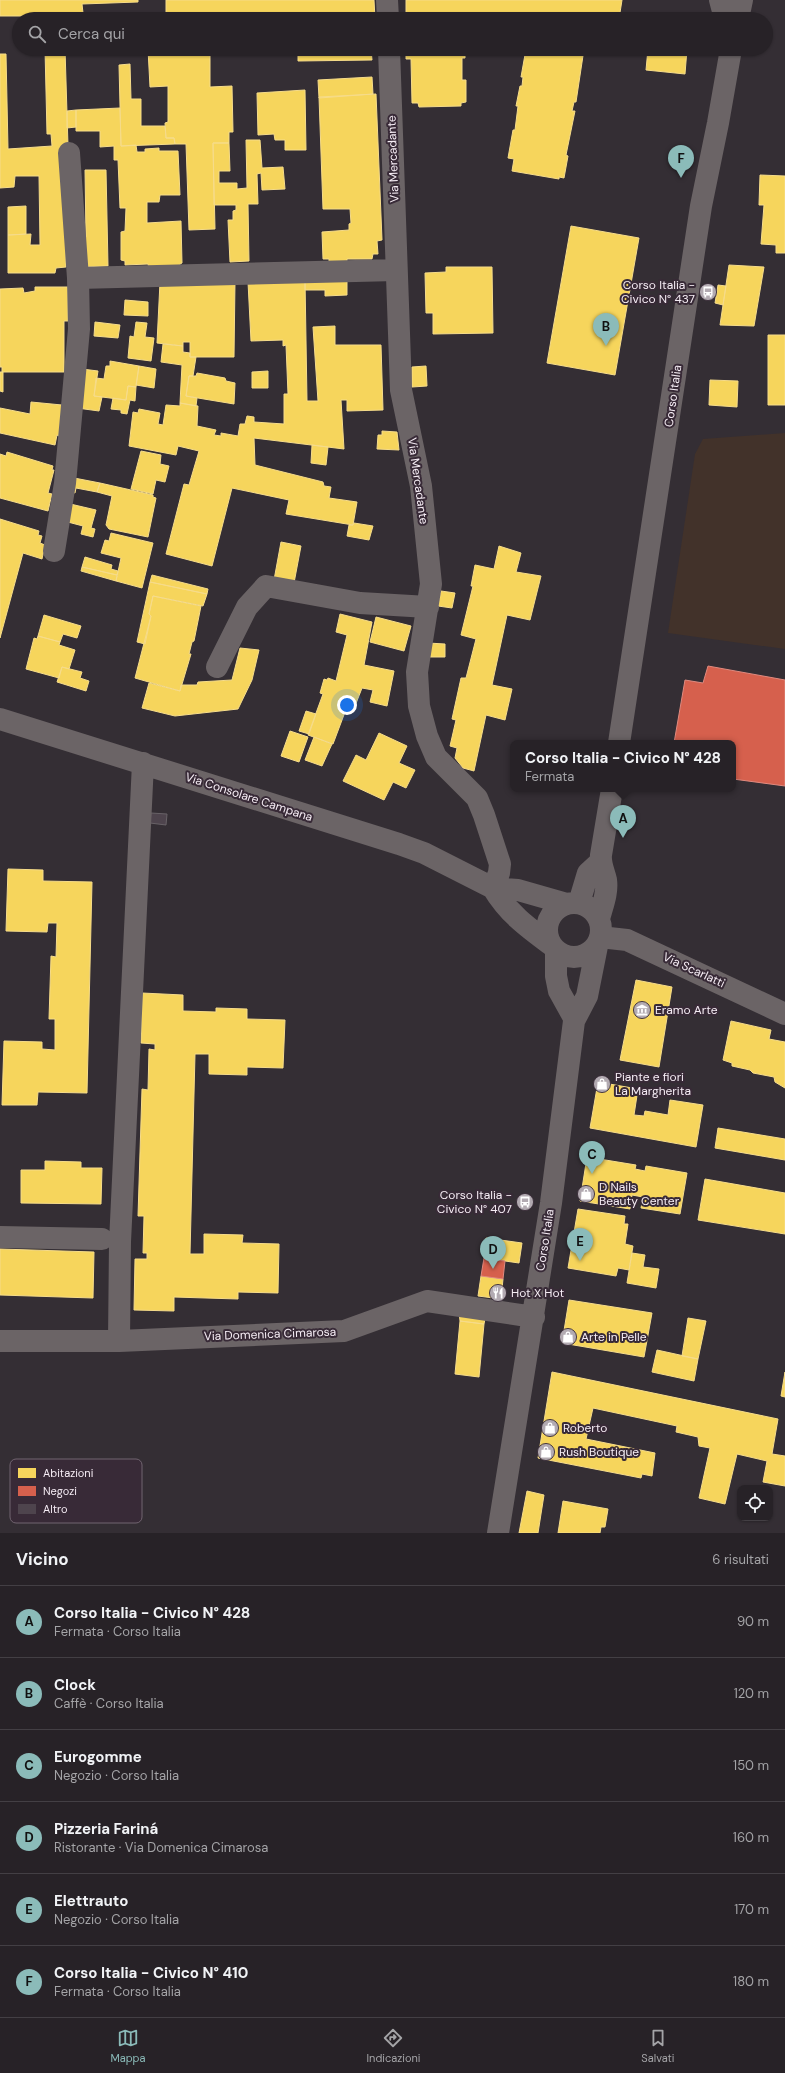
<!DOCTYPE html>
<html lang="it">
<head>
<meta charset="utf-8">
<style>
  :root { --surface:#272227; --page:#2f2a2f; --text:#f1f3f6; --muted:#a4a4a7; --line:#433f44; --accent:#8bbbb9 }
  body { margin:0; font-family:"DM Sans",sans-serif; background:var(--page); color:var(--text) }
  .controls { position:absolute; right:12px; bottom:12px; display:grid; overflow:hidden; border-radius:8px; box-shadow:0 1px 3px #0004 }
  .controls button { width:36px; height:36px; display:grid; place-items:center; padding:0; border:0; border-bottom:1px solid var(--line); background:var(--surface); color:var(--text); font:20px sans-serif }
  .you { position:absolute; left:347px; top:705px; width:14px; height:14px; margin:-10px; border:3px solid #fff; border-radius:50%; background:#1a73e8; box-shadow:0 0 0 6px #1a73e833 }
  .badge { display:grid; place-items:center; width:26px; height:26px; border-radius:50%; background:var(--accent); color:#111; font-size:13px; font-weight:700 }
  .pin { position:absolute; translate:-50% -33px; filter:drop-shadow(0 1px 2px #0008) }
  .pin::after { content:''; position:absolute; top:21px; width:14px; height:12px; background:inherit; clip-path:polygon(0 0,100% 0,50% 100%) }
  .popup { position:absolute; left:510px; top:740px; width:226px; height:52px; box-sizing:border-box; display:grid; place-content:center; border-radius:8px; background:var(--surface); filter:drop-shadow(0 1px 3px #0005); font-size:13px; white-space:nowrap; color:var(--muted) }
  .popup b { font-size:15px; color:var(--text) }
  .popup::after { content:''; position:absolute; left:50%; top:100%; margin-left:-8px; border:8px solid transparent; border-top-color:var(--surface) }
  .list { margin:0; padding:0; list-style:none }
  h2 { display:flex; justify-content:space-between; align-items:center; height:52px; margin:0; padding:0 16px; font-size:17px }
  h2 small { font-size:13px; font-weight:400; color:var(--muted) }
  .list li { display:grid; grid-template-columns:26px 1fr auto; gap:12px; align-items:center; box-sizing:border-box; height:72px; padding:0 16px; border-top:1px solid var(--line) }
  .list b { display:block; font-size:15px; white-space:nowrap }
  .list p { margin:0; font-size:13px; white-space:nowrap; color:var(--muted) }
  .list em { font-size:13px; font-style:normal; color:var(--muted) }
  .icon { flex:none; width:22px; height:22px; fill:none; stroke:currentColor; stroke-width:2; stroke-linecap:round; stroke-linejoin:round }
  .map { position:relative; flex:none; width:785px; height:1533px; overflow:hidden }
  .search { position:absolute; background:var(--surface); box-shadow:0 1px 3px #0004; left:12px; right:12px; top:12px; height:44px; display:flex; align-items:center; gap:10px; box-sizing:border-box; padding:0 14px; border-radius:22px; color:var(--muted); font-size:15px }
  .sheet { height:484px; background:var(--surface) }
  nav { display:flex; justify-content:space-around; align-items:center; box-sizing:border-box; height:56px; border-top:1px solid var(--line); background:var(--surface); font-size:11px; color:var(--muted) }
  nav a { display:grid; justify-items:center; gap:2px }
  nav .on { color:var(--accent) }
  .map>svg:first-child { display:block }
</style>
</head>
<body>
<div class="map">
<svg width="785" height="1533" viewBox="0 0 785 1533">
  <rect width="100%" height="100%" fill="#342e34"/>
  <path fill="#42322a" d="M785 433V649L668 633 695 454 703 439Z"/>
  <path fill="#f6d55c" stroke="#f6dc8a" d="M0 0H138V2L82 4 83 13H64L65 19H40V16H0Z
    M166 0H374L375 19H166Z
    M406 0H622L619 19H406Z
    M659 15 675 16V19H659Z
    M45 49H65L68 146 63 147 66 267 56 268 55 273H8V235L31 234 30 245H40L39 176H15L14 187 0 188V54H6L8 149 52 146 51 134H47Z
    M148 49H210V87L232 86 233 132H229V143H213L215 229 189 230 186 144H175L174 138H166L165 123 168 122V86L150 87Z
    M298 49H371L372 60 298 61Z
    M406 49H465V58H462V80H466V102L461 103V106L419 107 418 103H412L411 59H406Z
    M526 49H584L576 102H574L572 111H575L566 155 568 156 564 178 559 177V179L512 171 514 159 508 158 513 130H515L518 106H516L520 86H522L523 77H521Z
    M648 49H687L685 74 646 70Z
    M130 64 131 99H141V126H165L166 138H174L175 144 121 146 119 65Z
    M372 77 373 94 319 98 318 80Z
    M305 90 306 150H285V140H275L274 134 258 135 257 93Z
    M376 94 382 240 377 241 378 254H373L372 259H347V263L329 264V259H323L322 232 349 230V224L351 223 350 209H323L319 97Z
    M120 108 121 146 136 145 137 152H145V149L159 148V151H178L180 195H160L159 202H147V223L181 221 182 263 180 264 179 269H149L148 264 125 265V261L121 260V232L125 231 126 208H120L118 160H114V146L100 147V131H76V110Z
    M76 110V127L67 128V111Z
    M246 140H260L262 168 283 167 285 189 262 190 261 173 257 174 258 204H248L249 261 230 262 228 220H233V211L236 210V205H214L213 143H229L230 171H219V183H237V189L247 188Z
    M85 170H106L108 266 80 267V238L86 237Z
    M760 175 785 176V253H776V245L761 244 764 205H759Z
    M26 206V234L8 235V207Z
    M571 226 639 238 615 375 547 363Z
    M729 265 764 267 754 326 720 325Z
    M446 267H492L493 333 433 334V313H426L425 273 446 272Z
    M347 278V295L325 296V290H305V280Z
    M305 280 307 401H318L313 327 335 326V345H381L383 410 347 411V400H341L344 449 254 438 255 465 323 482 324 486 331 487 329 498 357 502 353 525 286 514 289 500 232 488 212 566 166 554 184 484 189 485 199 451 178 446 176 455 129 446 133 412 138 413 139 409 160 413 158 424 163 425 166 405 180 406V403L198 406 197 426 216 430 214 435 221 436V433L238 436 240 424H245L247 416 254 417V422L284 424V394H288L286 345 283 346V340L251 341 248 282Z
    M235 281 234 357H190V342H183V346L157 343 160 282Z
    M718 285 726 286 723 305 715 303Z
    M35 287H68V321H64V372H2V367H0V289L23 288 24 293 35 291Z
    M125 300 148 302V316L124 315Z
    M95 322 120 325 118 338 94 336Z
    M136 322 147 323 145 337 154 338 151 361 128 358 130 336 134 337Z
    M768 335H785V405H768Z
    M163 344 183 346V352L190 353V357H196L193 376H189L186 396 197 398 196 406 180 403 182 365 161 362Z
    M110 361 139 366 136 387 128 386 126 400 94 396 96 378 104 379 106 366H110Z
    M139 366 156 369 154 388 136 385Z
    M426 366 427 386 412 387V367Z
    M82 369 98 371 94 396 102 397 99 411 77 408Z
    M268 371V388H252V372Z
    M0 372H3V392L0 391Z
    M197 373 225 378 226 381 235 383 234 404 186 396 189 376H196Z
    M710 380 738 381 737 407 709 405Z
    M128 386 136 387 135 401 130 400 127 414 121 413V410L111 409 113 398 126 400Z
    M31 402 62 405 59 436 57 435 55 445 0 433V408L30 414Z
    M382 431 397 432 399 450 377 449 378 435H382Z
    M312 445 328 447 326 465 311 463Z
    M141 451 161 455 160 464 169 466 165 482 156 480 153 494 131 489Z
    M7 452 53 466 52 470H54L48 493 52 494 48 511 0 498V454L6 456Z
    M69 477 100 483 97 492 76 488 75 493 67 491Z
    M100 483 153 495V497L156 498 148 537 109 529 106 525 112 496 97 492Z
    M66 503 96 510 91 528 95 529 93 537 81 534 83 526 64 521Z
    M0 519 39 531 38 535 42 536 40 543 45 545 42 559 23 553 0 638Z
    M354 523 373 526 369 540 347 536 349 525H353Z
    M111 533 153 543 142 588 116 581 121 558 101 553 105 540 109 541Z
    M281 542 301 546 294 583 274 580Z
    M499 546 521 553 516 572 541 576 530 620 507 615 492 685 512 689 505 720 486 715 474 771 463 768 455 758 457 748 450 746 456 720 452 719 461 678H466L476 639 461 635 473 586H471L475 565 494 569Z
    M85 557 112 565 111 569 118 571 117 575 82 567Z
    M82 567 117 575 116 581 81 571Z
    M152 575 208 589 207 594 150 582Z
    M150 582 207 594 203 606 153 596 149 614 151 616 145 644 137 642Z
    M441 591 455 593 452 608 438 606Z
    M153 596 201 606 194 641 192 642 189 654H191L180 691 135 678 151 616 149 614Z
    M340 614 372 622 364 665 394 671 387 706 370 702 373 690 362 688 355 706 348 704 333 744 308 735 323 694 320 693 324 679 327 680 328 678 336 681 347 635 336 632Z
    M44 615 81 626 77 638 63 634 60 642 38 636Z
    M376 617 411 626 404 651 370 642Z
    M38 636 60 642 59 645 75 650 69 669 62 667 59 678 26 669 34 638 37 639Z
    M428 643 445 644V657H428Z
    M240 648 259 650 252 680 238 709 175 716 142 708 149 683 180 691 181 685H197L198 682 232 680Z
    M62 667 82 672 80 678 89 681 86 691 57 682Z
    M306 711 316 714 309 734 299 731Z
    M290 731 308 737 299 762 281 756Z
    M379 733 407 746 399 763 415 770 406 788 393 782 384 800 343 781 356 755 366 760Z
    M314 737 332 744 322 766 305 760Z
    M8 869 43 870V881L92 882 87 1093 38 1092 37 1105H2L4 1041 42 1042V1049L55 1050V1019H49L51 956 56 957 57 923H48L47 932 6 931Z
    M636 980 672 987 659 1067 620 1060Z
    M142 993 183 995V1011L216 1012V1008L247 1009V1019L285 1020 283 1068 247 1067V1075L209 1074V1054H195L190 1254H204V1234L243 1235 242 1243 279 1244 278 1293 238 1292V1299L174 1297V1311L134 1310 135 1259H147V1253H143L144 1216H138L142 1089 148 1090 149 1049 155 1050V1044L141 1043Z
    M731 1021 771 1030 769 1039 785 1042V1088L775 1082 774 1077 753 1073 750 1070 732 1066V1063L723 1060Z
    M598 1082 638 1089 634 1115 644 1116 645 1111 668 1115 670 1100 703 1105 696 1147 590 1128Z
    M718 1128 785 1139V1160L715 1148Z
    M587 1157 636 1165 635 1169 645 1171 646 1166 687 1173 680 1214 641 1208 643 1197 632 1195 630 1209 580 1201Z
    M45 1161 81 1162V1168H102L101 1204 21 1203V1170H45Z
    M705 1179 785 1193V1234L698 1220Z
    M578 1209 625 1216 624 1224H628L625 1244 633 1246 629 1270 618 1268 616 1276 568 1268Z
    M486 1238 522 1243 519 1263 484 1258Z
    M0 1249 94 1252 93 1298 0 1295Z
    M632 1253 645 1255 643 1267 659 1269 656 1288 627 1283Z
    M481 1276 503 1279 501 1299 478 1296Z
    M569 1300 652 1313 644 1357 562 1343Z
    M459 1312 486 1314 484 1324 460 1321Z
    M688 1318 706 1321 698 1359 682 1356Z
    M460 1321 484 1324 479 1377 455 1374Z
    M657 1350 698 1359 694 1381 652 1372Z
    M552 1372 778 1419 772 1454 785 1456V1486L763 1482 767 1461 737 1454 725 1504 699 1498 710 1448 699 1446 698 1437 676 1432 677 1426 593 1408 586 1439 655 1453 652 1476 642 1474 641 1478 538 1458Z
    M785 1372V1397L781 1396Z
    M527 1491 544 1495 538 1533H519Z
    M563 1501 608 1509 605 1527H601L600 1533H558Z"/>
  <path fill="#d6604d" stroke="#e08a7f" d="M708 666 785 680V786L733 779V743H674L685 680 703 683Z
    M484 1258 505 1261 503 1279 481 1276Z"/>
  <path fill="#4e444d" stroke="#686267" d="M151 813 167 814 166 825 150 823Z"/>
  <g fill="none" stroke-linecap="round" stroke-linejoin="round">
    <path stroke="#6b6466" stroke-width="22" d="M387 0 388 19
      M720 0 725 19
      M738 19 742 0
      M389 49 401 390 421 486 431 584 417 672 419 706 427 736 436 757 477 798 484 815 500 864 499 873 493 888
      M78 278 396 270
      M54 551 65 483 79 329 78 278 69 153
      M217 667 247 607 266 586 360 603 428 607
      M0 719 399 844 424 853 493 888 518 890 567 904
      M619 743 701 206 718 123 731 49
      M493 888C508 913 527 927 550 944
      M547 930a27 27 0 1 1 54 0a27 27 0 1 1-54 0Z
      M579 903 588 873 600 862
      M599 919C602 907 608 893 606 880 604 871 600 864 601 855L612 789
      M600 937 627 940 785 1014
      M556 951V976L559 991 574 1018
      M0 1237 102 1239
      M0 1341H119L344 1331 427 1301 534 1317
      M119 1341 120 1242 143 763
      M498 1533 551 1203 574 1021 587 996 597 946"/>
  </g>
  <defs>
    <g id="bus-disc" transform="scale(0.9)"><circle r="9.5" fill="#b2aab1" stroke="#382a37"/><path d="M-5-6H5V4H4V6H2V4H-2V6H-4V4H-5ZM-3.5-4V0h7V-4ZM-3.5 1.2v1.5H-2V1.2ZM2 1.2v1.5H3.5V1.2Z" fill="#fff"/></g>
    <g id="museum-disc" transform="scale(0.9)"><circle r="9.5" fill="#b2aab1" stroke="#382a37"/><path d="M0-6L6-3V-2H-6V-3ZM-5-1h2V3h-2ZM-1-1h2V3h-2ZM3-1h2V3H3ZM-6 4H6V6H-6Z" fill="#fff"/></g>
    <g id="shop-disc" transform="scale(0.9)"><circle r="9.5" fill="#b2aab1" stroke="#382a37"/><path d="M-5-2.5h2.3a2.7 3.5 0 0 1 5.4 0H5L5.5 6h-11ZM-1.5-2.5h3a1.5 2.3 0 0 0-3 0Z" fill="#fff"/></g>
    <g id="restaurant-disc" transform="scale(0.9)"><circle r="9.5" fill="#b2aab1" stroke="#382a37"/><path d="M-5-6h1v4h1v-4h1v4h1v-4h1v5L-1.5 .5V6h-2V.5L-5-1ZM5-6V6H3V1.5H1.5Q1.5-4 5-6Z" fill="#fff"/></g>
  </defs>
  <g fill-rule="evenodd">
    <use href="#bus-disc" x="708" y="292"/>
    <use href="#museum-disc" x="642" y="1010"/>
    <use href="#shop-disc" x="602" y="1084"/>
    <use href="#shop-disc" x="586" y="1194"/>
    <use href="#bus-disc" x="525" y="1202"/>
    <use href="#restaurant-disc" x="498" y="1293"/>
    <use href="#shop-disc" x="568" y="1337"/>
    <use href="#shop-disc" x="550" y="1428"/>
    <use href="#shop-disc" x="546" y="1452"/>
  </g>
  <g text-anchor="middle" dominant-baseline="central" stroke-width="4" stroke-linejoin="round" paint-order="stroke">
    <g font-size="12" fill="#f6edf5" stroke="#382a37">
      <text transform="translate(393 159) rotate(-92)">Via Mercadante</text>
      <text transform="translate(673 396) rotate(-82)">Corso Italia</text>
      <text transform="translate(418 481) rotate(82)">Via Mercadante</text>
      <text transform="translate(249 797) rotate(18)">Via Consolare Campana</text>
      <text transform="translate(694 970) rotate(25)">Via Scarlatti</text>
      <text transform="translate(545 1240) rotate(-81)">Corso Italia</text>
      <text transform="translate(270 1334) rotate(-2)">Via Domenica Cimarosa</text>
    </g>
    <g font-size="12" fill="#f6edf5" stroke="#382a37" text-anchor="start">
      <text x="695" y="285" text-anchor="end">Corso Italia -<tspan x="695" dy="14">Civico N° 437</tspan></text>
      <text x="655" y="1010">Eramo Arte</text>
      <text x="615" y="1077">Piante e fiori<tspan x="615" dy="14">La Margherita</tspan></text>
      <text x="599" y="1187">D Nails<tspan x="599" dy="14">Beauty Center</tspan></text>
      <text x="512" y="1195" text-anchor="end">Corso Italia -<tspan x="512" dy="14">Civico N° 407</tspan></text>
      <text x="511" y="1293">Hot X Hot</text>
      <text x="581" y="1337">Arte in Pelle</text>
      <text x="563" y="1428">Roberto</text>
      <text x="559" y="1452">Rush Boutique</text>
    </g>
  </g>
  <rect x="10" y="1459" width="132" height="64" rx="6" fill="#382a37" stroke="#716470" stroke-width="1"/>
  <rect x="18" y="1468" width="18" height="10" fill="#f6d55c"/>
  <rect x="18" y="1486" width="18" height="10" fill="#d6604d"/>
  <rect x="18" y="1504" width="18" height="10" fill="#4e444d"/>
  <g font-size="11" fill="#f6edf5">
    <text x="43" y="1477">Abitazioni</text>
    <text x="43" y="1495">Negozi</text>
    <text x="43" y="1513">Altro</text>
  </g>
</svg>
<div class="controls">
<button><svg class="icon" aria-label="locate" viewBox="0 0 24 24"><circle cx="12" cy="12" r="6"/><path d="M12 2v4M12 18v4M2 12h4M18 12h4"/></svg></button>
</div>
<div class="you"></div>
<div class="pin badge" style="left:623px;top:838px">A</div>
<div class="popup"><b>Corso Italia - Civico N° 428</b>Fermata</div>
<div class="pin badge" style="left:606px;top:346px">B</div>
<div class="pin badge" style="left:592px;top:1174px">C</div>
<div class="pin badge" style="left:493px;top:1269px">D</div>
<div class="pin badge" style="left:580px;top:1261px">E</div>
<div class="pin badge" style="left:681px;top:178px">F</div>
<div class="search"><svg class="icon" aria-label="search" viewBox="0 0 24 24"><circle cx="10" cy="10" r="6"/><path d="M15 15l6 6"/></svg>Cerca qui</div>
</div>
<section class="sheet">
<h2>Vicino<small>6 risultati</small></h2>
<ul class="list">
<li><span class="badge">A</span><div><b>Corso Italia - Civico N° 428</b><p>Fermata · Corso Italia</p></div><em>90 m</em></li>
<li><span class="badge">B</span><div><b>Clock</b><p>Caffè · Corso Italia</p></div><em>120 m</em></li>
<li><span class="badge">C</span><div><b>Eurogomme</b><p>Negozio · Corso Italia</p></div><em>150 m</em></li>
<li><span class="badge">D</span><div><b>Pizzeria Fariná</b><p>Ristorante · Via Domenica Cimarosa</p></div><em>160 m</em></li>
<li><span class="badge">E</span><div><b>Elettrauto</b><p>Negozio · Corso Italia</p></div><em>170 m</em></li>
<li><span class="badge">F</span><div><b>Corso Italia - Civico N° 410</b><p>Fermata · Corso Italia</p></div><em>180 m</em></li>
</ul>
</section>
<nav>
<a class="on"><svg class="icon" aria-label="map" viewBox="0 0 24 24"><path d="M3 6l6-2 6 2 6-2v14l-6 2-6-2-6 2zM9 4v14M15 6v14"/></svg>Mappa</a>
<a><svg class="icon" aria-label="directions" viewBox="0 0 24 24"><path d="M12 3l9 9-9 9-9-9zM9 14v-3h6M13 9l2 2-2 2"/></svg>Indicazioni</a>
<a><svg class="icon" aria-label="saved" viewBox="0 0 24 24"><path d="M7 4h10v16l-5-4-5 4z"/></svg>Salvati</a>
</nav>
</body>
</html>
